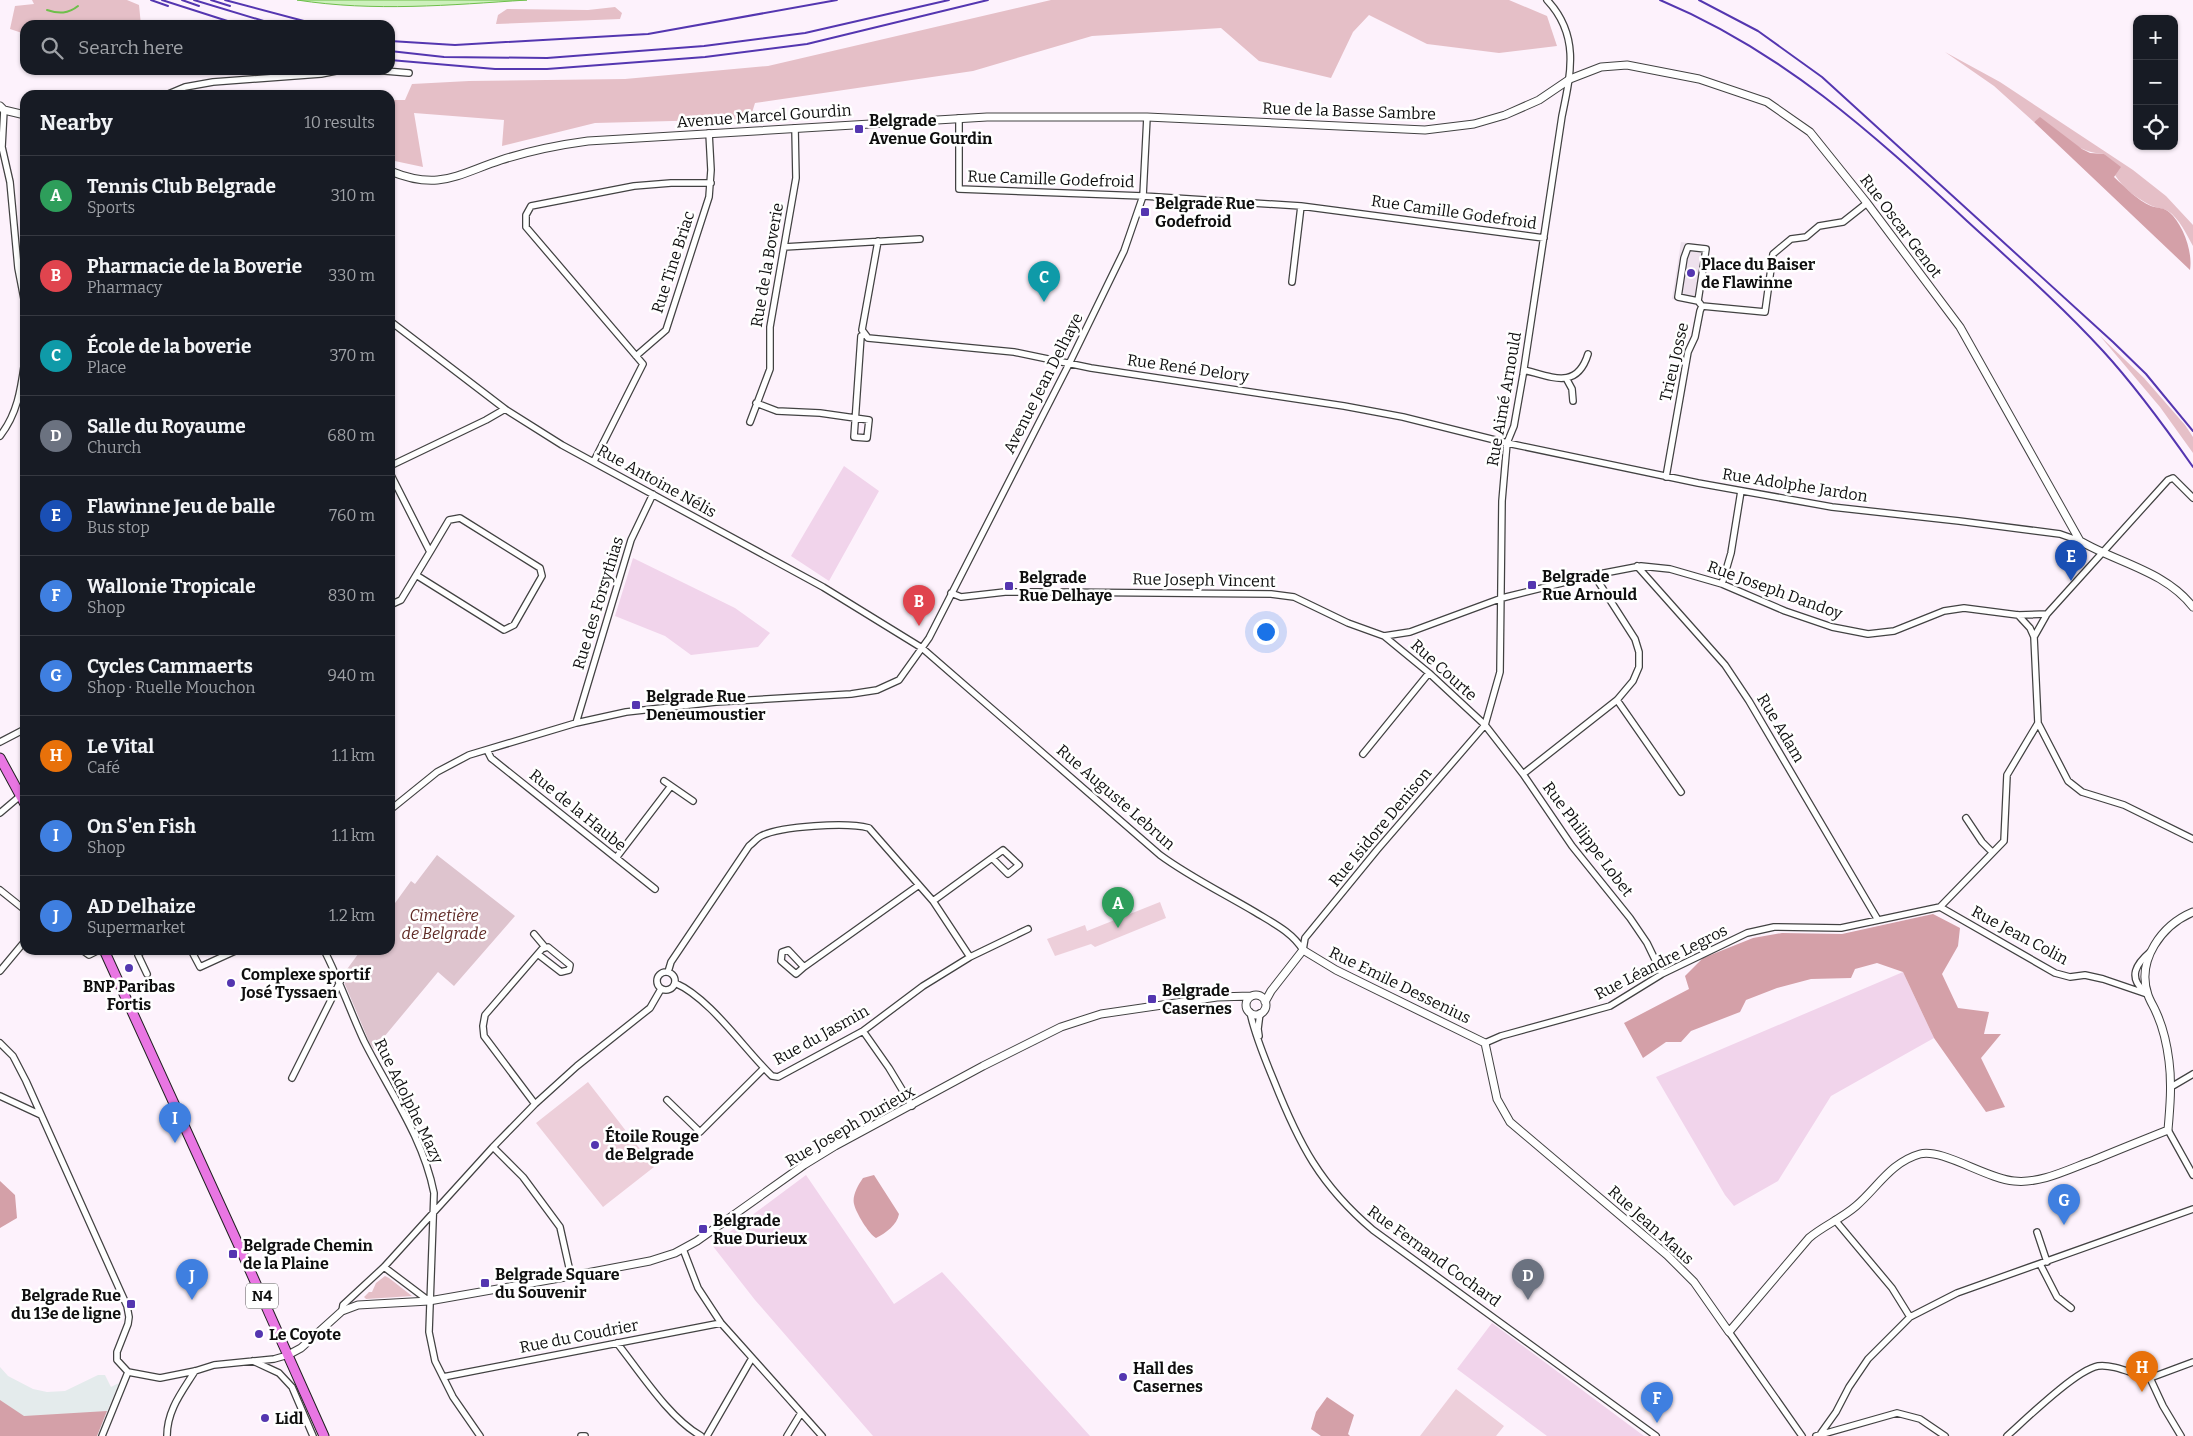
<!DOCTYPE html>
<html lang="en">
<head>
<meta charset="utf-8">
<style>
  :root { --surface:#171b24; --page:#20242c; --text:#f1f3f6; --muted:#9ea1a6; --line:#363941; --accent:#aa9ed6 }
  body { margin:0; font-family:Bitter,serif; background:var(--page); color:var(--text) }
  .controls { position:absolute; right:15px; top:15px; display:grid; overflow:hidden; border-radius:10px; box-shadow:0 1px 4px #0004 }
  .controls button { width:45px; height:45px; display:grid; place-items:center; padding:0; border:0; border-bottom:1px solid var(--line); background:var(--surface); color:var(--text); font:25px sans-serif }
  .you { position:absolute; left:1265px; top:631px; width:18px; height:18px; margin:-12px; border:4px solid #fff; border-radius:50%; background:#1a73e8; box-shadow:0 0 0 8px #1a73e833 }
  .badge { display:grid; place-items:center; width:32px; height:32px; border-radius:50%; background:var(--accent); color:#fff; font-size:16px; font-weight:700 }
  .pin { position:absolute; translate:-50% -41px; filter:drop-shadow(0 1px 2px #0008) }
  .pin::after { content:''; position:absolute; top:26px; width:18px; height:15px; background:inherit; clip-path:polygon(0 0,100% 0,50% 100%) }
  .list { margin:0; padding:0; list-style:none }
  h2 { display:flex; justify-content:space-between; align-items:center; height:65px; margin:0; padding:0 20px; font-size:21px }
  h2 small { font-size:16px; font-weight:400; color:var(--muted) }
  .list li { display:grid; grid-template-columns:32px 1fr auto; gap:15px; align-items:center; box-sizing:border-box; height:80px; padding:0 20px; border-top:1px solid var(--line) }
  .list b { display:block; font-size:19px; white-space:nowrap }
  .list p { margin:0; font-size:16px; white-space:nowrap; color:var(--muted) }
  .list em { font-size:16px; font-style:normal; color:var(--muted) }
  .icon { flex:none; width:28px; height:28px; fill:none; stroke:currentColor; stroke-width:2; stroke-linecap:round; stroke-linejoin:round }
  .map { position:relative; flex:none; width:2193px; height:1436px; overflow:hidden }
  .search { position:absolute; background:var(--surface); box-shadow:0 1px 4px #0004; left:20px; top:20px; width:375px; height:55px; display:flex; align-items:center; gap:12px; box-sizing:border-box; padding:0 18px; border-radius:15px; color:var(--muted); font-size:19px }
  .panel { position:absolute; background:var(--surface); box-shadow:0 1px 4px #0004; left:20px; top:90px; width:375px; height:865px; border-radius:15px }
  .map>svg:first-child { display:block }
</style>
</head>
<body>
<div class="map">
<svg width="2193" height="1436" viewBox="0 0 2193 1436">
  <rect width="100%" height="100%" fill="#fdf2fc"/>
  <path fill="#e4ebec" d="M0 1367 8 1376 33 1389 47 1392 65 1391 98 1375H105L111 1387 119 1383 97 1436H0Z"/>
  <path fill="#f1d4eb" d="M844 466 879 491 829 581 791 556Z
    M633 558 735 608 770 633 758 647 691 655 665 636 615 616Z
    M1903 972 1934 1038 1831 1096 1778 1181 1734 1206 1725 1195 1656 1077Z
    M806 1175 894 1304 942 1272 1090 1436H873L755 1300 712 1245Z
    M1492 1323 1644 1436H1547L1457 1369Z"/>
  <path fill="#e5bfc7" d="M32 0H127L139 5 141 25H25V34L10 29 15 6 34 4Z
    M1051 0H1509L1547 16 1557 46 1499 53 1427 44 1369 15 1353 32 1331 78 1259 61 1221 28 1092 36 973 71 755 103 750 119 595 123 502 146 504 120 414 113 423 167 390 160V100H405L412 84 469 81 625 79 768 66Z
    M615 7 622 13 620 19 496 24 498 15 507 9 588 10Z
    M1945 52 2000 82 2133 170 2166 196 2193 225V246C2187 235 2179 218 2168 211 2163 208 2155 208 2150 205 2125 192 2115 179 2104 154 2078 153 2060 134 2040 118L2034 122 1994 86Z
    M2100 336 2144 378 2185 425 2193 437V453L2160 407Z
    M385 1276 389 1278 412 1296 366 1299 364 1297 369 1292H372L376 1283Z"/>
  <path fill="#d4a0a8" d="M2040 117 2082 149 2090 153 2104 154 2121 167 2114 177C2126 188 2137 200 2151 206 2157 208 2165 208 2169 212 2183 224 2193 252 2190 270L2034 122Z
    M1933 914 1960 928 1958 946 1942 974 1958 1008 1989 1012 1984 1034H2001L1981 1058 2005 1107 1986 1112 1934 1038 1903 972 1877 963 1855 969 1851 978 1811 979 1777 988 1746 1000 1740 1012 1691 1031 1681 1042H1666L1643 1058 1624 1023 1689 989 1685 976 1703 958 1753 938 1782 933 1842 934Z
    M874 1175 899 1214C897 1225 886 1233 876 1238 869 1234 856 1213 854 1204 852 1196 858 1185 863 1178Z
    M0 1181 15 1195 17 1218 0 1228Z
    M1327 1397 1354 1415 1348 1434 1350 1436H1321L1311 1429 1316 1412Z
    M0 1400 24 1416 107 1411 97 1436H0Z"/>
  <path fill="#dec4ce" d="M437 855 515 916 454 986 438 972 374 1049 370 1044 344 982 345 972 361 950H390V910L411 881 415 884Z"/>
  <path fill="#edcfda" d="M1160 902 1166 918 1095 947 1091 944 1055 956 1047 939 1085 925 1087 931Z
    M588 1082 654 1167 603 1207 536 1123Z
    M1456 1389 1504 1426 1496 1436H1420Z"/>
  <path fill="#eee1ed" d="M1681 242 1709 246 1702 306 1672 299Z"/>
  <path fill="#cdf0bc" stroke="#6ebf4b" d="M297 0H527C450 5 374 12 297 0Z"/>
  <g fill="none" stroke-linecap="round" stroke-linejoin="round">
    <path stroke="#6ebf4b" stroke-width="2" d="M47 10C59 14 68 14 78 6"/>
    <g stroke="#424242" stroke-width="8">
      <path id="minor" d="M373 70 409 73
        M166 95 185 87 213 82 321 74 341 70
        M4 110 2 147 10 182 18 268 25 304
        M959 118V189L1143 196 1301 206 1544 238
        M784 247 920 239
        M1292 282 1301 206
        M1698 301 1678 297 1684 258 1688 247 1706 249 1698 301 1702 306
        M390 321 505 409 562 445 823 587 922 648 1160 855C1190 877 1223 893 1255 912 1273 923 1292 932 1303 950
        M865 334 868 338 1014 352 1091 368 1344 406 1403 417 1507 443 1698 483 1832 507 1959 521 2060 534 2080 541
        M865 334 862 330 878 241
        M636 356 666 330 709 197 711 170 709 133
        M1524 370C1552 377 1577 390 1588 354
        M1566 378 1572 389 1573 401
        M756 403 777 411 820 413 869 420 867 438 854 437 861 336 865 334
        M750 422 770 369V327L796 178 795 128
        M0 436C18 413 21 388 25 360
        M594 461 643 364 526 227V215L531 206 634 186 671 183H711
        M390 466 486 420 505 409
        M390 473 430 552 401 600 390 605
        M1666 477 1688 352 1695 337 1700 311 1702 306 1765 312 1773 254 1791 239 1806 237 1819 226 1843 222 1867 203
        M1637 566 1725 665 1749 701 1878 920
        M416 575 504 630 514 625 542 576 540 568 460 518 449 520 430 552
        M1722 584 1731 553 1741 491
        M951 593 961 597 1005 592H1047L1271 594 1294 597 1348 623 1384 636 1410 632 1502 598 1594 575 1641 566 1670 569 1722 584 1785 611 1832 627 1868 634 1894 631 1944 611 1964 608 2018 615 2047 614
        M2018 615 2030 628 2034 637 2038 723 2068 781 2082 792 2124 805 2193 839
        M1384 636 1429 673 1485 725 1523 774 1572 846 1630 918 1647 943 1662 974
        M2034 637 2047 614 2168 480 2173 478 2193 498
        M1617 700 1681 792
        M576 723 631 540 653 494
        M0 742 25 729
        M487 750 491 758 655 889
        M1363 754 1429 673
        M1523 774 1617 700 1633 681 1639 667V652L1635 639 1594 575
        M664 781 693 801
        M390 810 437 772 469 755 576 723 626 712 716 702 851 694 877 690 899 680 929 638 1069 364 1124 251 1143 196 1147 117
        M0 813 20 796
        M1966 818 1982 842 1992 852
        M616 858 671 786
        M0 890 25 910
        M933 901 1003 850 1019 865 1008 874 992 858
        M1940 907 2055 973 2070 977 2085 975 2103 979 2147 994
        M1940 907 2004 841 2007 775 2038 723
        M534 934 545 947
        M82 950 89 955 99 950
        M143 950 138 955 147 974
        M191 950 200 967 235 951
        M324 950C339 979 350 1011 364 1041 389 1091 423 1137 434 1193L429 1332 435 1361 453 1397 480 1436
        M788 950 804 967 796 974 781 961 782 952Z
        M1303 950 1305 938 1377 850 1485 725 1500 672 1502 501 1507 443 1514 426 1523 375 1562 116C1571 73 1580 35 1547 0
        M804 967 919 885
        M0 971 25 941
        M657 981a9 9 0 1 1 18 0a9 9 0 1 1-18 0Z
        M668 972 671 962 749 846C753 843 757 838 761 836 781 826 847 822 869 828L933 901 970 957
        M675 983C710 998 744 1049 772 1076L778 1077 863 1031 923 986 970 957 1028 929
        M2144 991C2128 977 2136 964 2150 952
        M1250 1012C1255 1036 1265 1059 1274 1081 1299 1144 1320 1185 1373 1230L1656 1436
        M863 1031 889 1068 912 1106
        M1259 1036 1258 1029 1260 1013
        M0 1043 13 1056 26 1081 127 1306 129 1317 128 1324 117 1352V1360L128 1372
        M1485 1043 1501 1036 1610 1006 1662 974 1747 933 1774 927 1841 928 1940 907
        M292 1078 340 982
        M2171 1087 2193 1074
        M0 1096 41 1115
        M667 1100 700 1132 764 1068
        M535 1104 484 1036 483 1026 485 1015 542 949 548 947 570 965 569 970 561 972 539 955
        M2168 1130 2193 1175
        M493 1147 523 1177 560 1227 571 1276
        M1835 1220 1892 1288 1910 1317
        M2037 1232 2047 1262
        M683 1249 698 1288 721 1323 822 1436
        M2040 1264 2057 1297 2071 1308
        M384 1267 429 1301
        M342 1311 343 1305 384 1267 493 1147 535 1104 577 1066 650 1008 661 989
        M1729 1332 1802 1436
        M617 1343C640 1372 669 1418 701 1436
        M253 1361 279 1373 292 1387 313 1436
        M128 1372 160 1378 195 1371 214 1365 274 1359 288 1355
        M443 1377 721 1323
        M2150 1378 2163 1406 2181 1436
        M2150 1378 2193 1362
        M1821 1433 1836 1412 1849 1387 1868 1359 1910 1317 1957 1293 2193 1209
        M102 1436 128 1372
        M167 1436C167 1410 182 1392 195 1371
        M581 1436H585
        M707 1436 752 1358
        M787 1436 801 1413
        M1816 1436 1897 1413 1920 1419 1945 1436
        M2007 1436C2025 1420 2076 1370 2098 1366 2115 1364 2134 1375 2150 1378"/>
    </g>
    <g stroke="#424242" stroke-width="9">
      <path id="tertiary" d="M0 106 4 110 25 115
        M390 171C439 191 456 175 501 160 529 151 558 145 588 141L987 117H1147L1425 130 1474 124 1505 115 1539 100 1570 79 1601 67 1627 65 1699 79 1767 102 1810 132 1867 203 1960 327 2080 541C2118 563 2165 571 2193 607
        M1246 1005a10 10 0 1 1 20 0a10 10 0 1 1-20 0Z
        M1265 1002 1271 991 1303 950 1336 970 1485 1043 1497 1099 1510 1122 1667 1255 1694 1282 1729 1332 1809 1238C1823 1226 1841 1219 1856 1206 1877 1188 1891 1162 1920 1154 1942 1148 1987 1179 2014 1181 2041 1184 2069 1169 2094 1160 2118 1150 2143 1140 2168 1130 2170 1107 2172 1084 2169 1061 2167 1045 2163 1027 2156 1012 2154 1007 2150 1001 2148 995 2136 960 2162 925 2193 912
        M288 1355 301 1348 342 1311 358 1305 429 1301 571 1276 650 1261 675 1253 697 1241 804 1165 835 1146 983 1066 1061 1027 1101 1014 1217 997 1251 996"/>
    </g>
    <g stroke="#202020" stroke-width="11">
      <path id="primary" d="M0 758 25 804
        M104 950 244 1257 324 1436"/>
    </g>
    <use href="#minor" stroke="#fff" stroke-width="5.5"/>
    <use href="#tertiary" stroke="#fff" stroke-width="7"/>
    <use href="#primary" stroke="#e976e3" stroke-width="9"/>
    <path stroke="#5436b0" stroke-width="2" d="M151 0 168 6
      M162 0 240 25
      M182 0 199 6
      M194 0 277 25
      M211 0 230 6
      M225 0 319 25
      M1660 0C1782 51 1871 132 1967 221 2013 263 2061 305 2103 351 2136 387 2165 427 2193 467
      M1699 0 1758 31 1822 77 2113 342 2146 374 2193 431
      M390 41 455 45 648 34 837 0
      M390 51 444 57 547 58 704 46 805 33 949 0
      M390 60 495 69H547L705 57 807 44 988 0"/>
  </g>
  <g fill="#5436b0" stroke="#fff" stroke-width="2">
    <rect x="854" y="124" width="10" height="10" rx="2.5"/>
    <rect x="1140" y="207" width="10" height="10" rx="2.5"/>
    <circle cx="1691" cy="273" r="5"/>
    <rect x="1527" y="580" width="10" height="10" rx="2.5"/>
    <rect x="1004" y="581" width="10" height="10" rx="2.5"/>
    <rect x="631" y="700" width="10" height="10" rx="2.5"/>
    <circle cx="129" cy="968" r="5"/>
    <circle cx="231" cy="983" r="5"/>
    <rect x="1147" y="994" width="10" height="10" rx="2.5"/>
    <circle cx="595" cy="1145" r="5"/>
    <rect x="698" y="1224" width="10" height="10" rx="2.5"/>
    <rect x="228" y="1249" width="10" height="10" rx="2.5"/>
    <rect x="480" y="1278" width="10" height="10" rx="2.5"/>
    <rect x="126" y="1299" width="10" height="10" rx="2.5"/>
    <circle cx="259" cy="1334" r="5"/>
    <circle cx="1123" cy="1377" r="5"/>
    <circle cx="265" cy="1418" r="5"/>
  </g>
  <g text-anchor="middle" dominant-baseline="central" stroke-width="5" stroke-linejoin="round" paint-order="stroke">
    <rect fill="#fff" stroke="#575757" stroke-width="1" x="246" y="1283.5" width="32" height="25" rx="4"/>
    <g font-size="15" font-weight="bold" fill="#0f0f0f">
      <text x="262" y="1296">N4</text>
    </g>
    <g font-size="16" fill="#0f0f0f" stroke="#fff">
      <text transform="translate(1349 111) rotate(2)">Rue de la Basse Sambre</text>
      <text transform="translate(764 116) rotate(-4)">Avenue Marcel Gourdin</text>
      <text transform="translate(1051 179) rotate(2)">Rue Camille Godefroid</text>
      <text transform="translate(1454 212) rotate(8)">Rue Camille Godefroid</text>
      <text transform="translate(1901 226) rotate(53)">Rue Oscar Genot</text>
      <text transform="translate(673 262) rotate(-72)">Rue Tine Briac</text>
      <text transform="translate(767 265) rotate(-80)">Rue de la Boverie</text>
      <text transform="translate(1674 362) rotate(-77)">Trieu Josse</text>
      <text transform="translate(1188 368) rotate(8)">Rue René Delory</text>
      <text transform="translate(1043 383) rotate(-63)">Avenue Jean Delhaye</text>
      <text transform="translate(1504 399) rotate(-80)">Rue Aimé Arnould</text>
      <text transform="translate(657 481) rotate(29)">Rue Antoine Nélis</text>
      <text transform="translate(1795 485) rotate(9)">Rue Adolphe Jardon</text>
      <text transform="translate(1204 580) rotate(1)">Rue Joseph Vincent</text>
      <text transform="translate(1775 590) rotate(20)">Rue Joseph Dandoy</text>
      <text transform="translate(598 603) rotate(-73)">Rue des Forsythias</text>
      <text transform="translate(1444 670) rotate(42)">Rue Courte</text>
      <text transform="translate(1781 728) rotate(59)">Rue Adam</text>
      <text transform="translate(1116 797) rotate(41)">Rue Auguste Lebrun</text>
      <text transform="translate(578 810) rotate(39)">Rue de la Haube</text>
      <text transform="translate(1380 827) rotate(-50)">Rue Isidore Denison</text>
      <text transform="translate(1588 839) rotate(53)">Rue Philippe Lobet</text>
      <text transform="translate(2020 935) rotate(28)">Rue Jean Colin</text>
      <text transform="translate(1661 962) rotate(-27)">Rue Léandre Legros</text>
      <text transform="translate(1400 985) rotate(26)">Rue Emile Dessenius</text>
      <text transform="translate(821 1035) rotate(-29)">Rue du Jasmin</text>
      <text transform="translate(409 1101) rotate(64)">Rue Adolphe Mazy</text>
      <text transform="translate(850 1126) rotate(-30)">Rue Joseph Durieux</text>
      <text transform="translate(1651 1225) rotate(42)">Rue Jean Maus</text>
      <text transform="translate(1434 1256) rotate(36)">Rue Fernand Cochard</text>
      <text transform="translate(579 1336) rotate(-11)">Rue du Coudrier</text>
    </g>
    <g font-size="16" font-weight="bold" fill="#0f0f0f" stroke="#fff" text-anchor="start">
      <text x="869" y="120">Belgrade<tspan x="869" dy="18">Avenue Gourdin</tspan></text>
      <text x="1155" y="203">Belgrade Rue<tspan x="1155" dy="18">Godefroid</tspan></text>
      <text x="1701" y="264">Place du Baiser<tspan x="1701" dy="18">de Flawinne</tspan></text>
      <text x="1542" y="576">Belgrade<tspan x="1542" dy="18">Rue Arnould</tspan></text>
      <text x="1019" y="577">Belgrade<tspan x="1019" dy="18">Rue Delhaye</tspan></text>
      <text x="646" y="696">Belgrade Rue<tspan x="646" dy="18">Deneumoustier</tspan></text>
      <text x="241" y="974">Complexe sportif<tspan x="241" dy="18">José Tyssaen</tspan></text>
      <text x="129" y="986" text-anchor="middle">BNP Paribas<tspan x="129" dy="18">Fortis</tspan></text>
      <text x="1162" y="990">Belgrade<tspan x="1162" dy="18">Casernes</tspan></text>
      <text x="605" y="1136">Étoile Rouge<tspan x="605" dy="18">de Belgrade</tspan></text>
      <text x="713" y="1220">Belgrade<tspan x="713" dy="18">Rue Durieux</tspan></text>
      <text x="243" y="1245">Belgrade Chemin<tspan x="243" dy="18">de la Plaine</tspan></text>
      <text x="495" y="1274">Belgrade Square<tspan x="495" dy="18">du Souvenir</tspan></text>
      <text x="121" y="1295" text-anchor="end">Belgrade Rue<tspan x="121" dy="18">du 13e de ligne</tspan></text>
      <text x="269" y="1334">Le Coyote</text>
      <text x="1133" y="1368">Hall des<tspan x="1133" dy="18">Casernes</tspan></text>
      <text x="275" y="1418">Lidl</text>
    </g>
    <g font-size="16" font-style="italic" fill="#602b26" stroke="#fff">
      <text x="444" y="915">Cimetière<tspan x="444" dy="18">de Belgrade</tspan></text>
    </g>
  </g>
</svg>
<div class="controls">
<button>+</button>
<button>−</button>
<button><svg class="icon" aria-label="locate" viewBox="0 0 24 24"><circle cx="12" cy="12" r="6"/><path d="M12 2v4M12 18v4M2 12h4M18 12h4"/></svg></button>
</div>
<div class="you"></div>
<div class="pin badge" style="left:1118px;top:928px;background:#2e9e5b">A</div>
<div class="pin badge" style="left:919px;top:626px;background:#e0444e">B</div>
<div class="pin badge" style="left:1044px;top:302px;background:#0f9aa8">C</div>
<div class="pin badge" style="left:1528px;top:1300px;background:#6b7280">D</div>
<div class="pin badge" style="left:2071px;top:581px;background:#1a4fb4">E</div>
<div class="pin badge" style="left:1657px;top:1423px;background:#3f7fe0">F</div>
<div class="pin badge" style="left:2064px;top:1225px;background:#3f7fe0">G</div>
<div class="pin badge" style="left:2142px;top:1392px;background:#e8710a">H</div>
<div class="pin badge" style="left:175px;top:1143px;background:#3f7fe0">I</div>
<div class="pin badge" style="left:192px;top:1300px;background:#3f7fe0">J</div>
<div class="search"><svg class="icon" aria-label="search" viewBox="0 0 24 24"><circle cx="10" cy="10" r="6"/><path d="M15 15l6 6"/></svg>Search here</div>
<section class="panel">
<h2>Nearby<small>10 results</small></h2>
<ul class="list">
<li><span class="badge" style="background:#2e9e5b">A</span><div><b>Tennis Club Belgrade</b><p>Sports</p></div><em>310 m</em></li>
<li><span class="badge" style="background:#e0444e">B</span><div><b>Pharmacie de la Boverie</b><p>Pharmacy</p></div><em>330 m</em></li>
<li><span class="badge" style="background:#0f9aa8">C</span><div><b>École de la boverie</b><p>Place</p></div><em>370 m</em></li>
<li><span class="badge" style="background:#6b7280">D</span><div><b>Salle du Royaume</b><p>Church</p></div><em>680 m</em></li>
<li><span class="badge" style="background:#1a4fb4">E</span><div><b>Flawinne Jeu de balle</b><p>Bus stop</p></div><em>760 m</em></li>
<li><span class="badge" style="background:#3f7fe0">F</span><div><b>Wallonie Tropicale</b><p>Shop</p></div><em>830 m</em></li>
<li><span class="badge" style="background:#3f7fe0">G</span><div><b>Cycles Cammaerts</b><p>Shop · Ruelle Mouchon</p></div><em>940 m</em></li>
<li><span class="badge" style="background:#e8710a">H</span><div><b>Le Vital</b><p>Café</p></div><em>1.1 km</em></li>
<li><span class="badge" style="background:#3f7fe0">I</span><div><b>On S'en Fish</b><p>Shop</p></div><em>1.1 km</em></li>
<li><span class="badge" style="background:#3f7fe0">J</span><div><b>AD Delhaize</b><p>Supermarket</p></div><em>1.2 km</em></li>
</ul>
</section>
</div>
</body>
</html>
